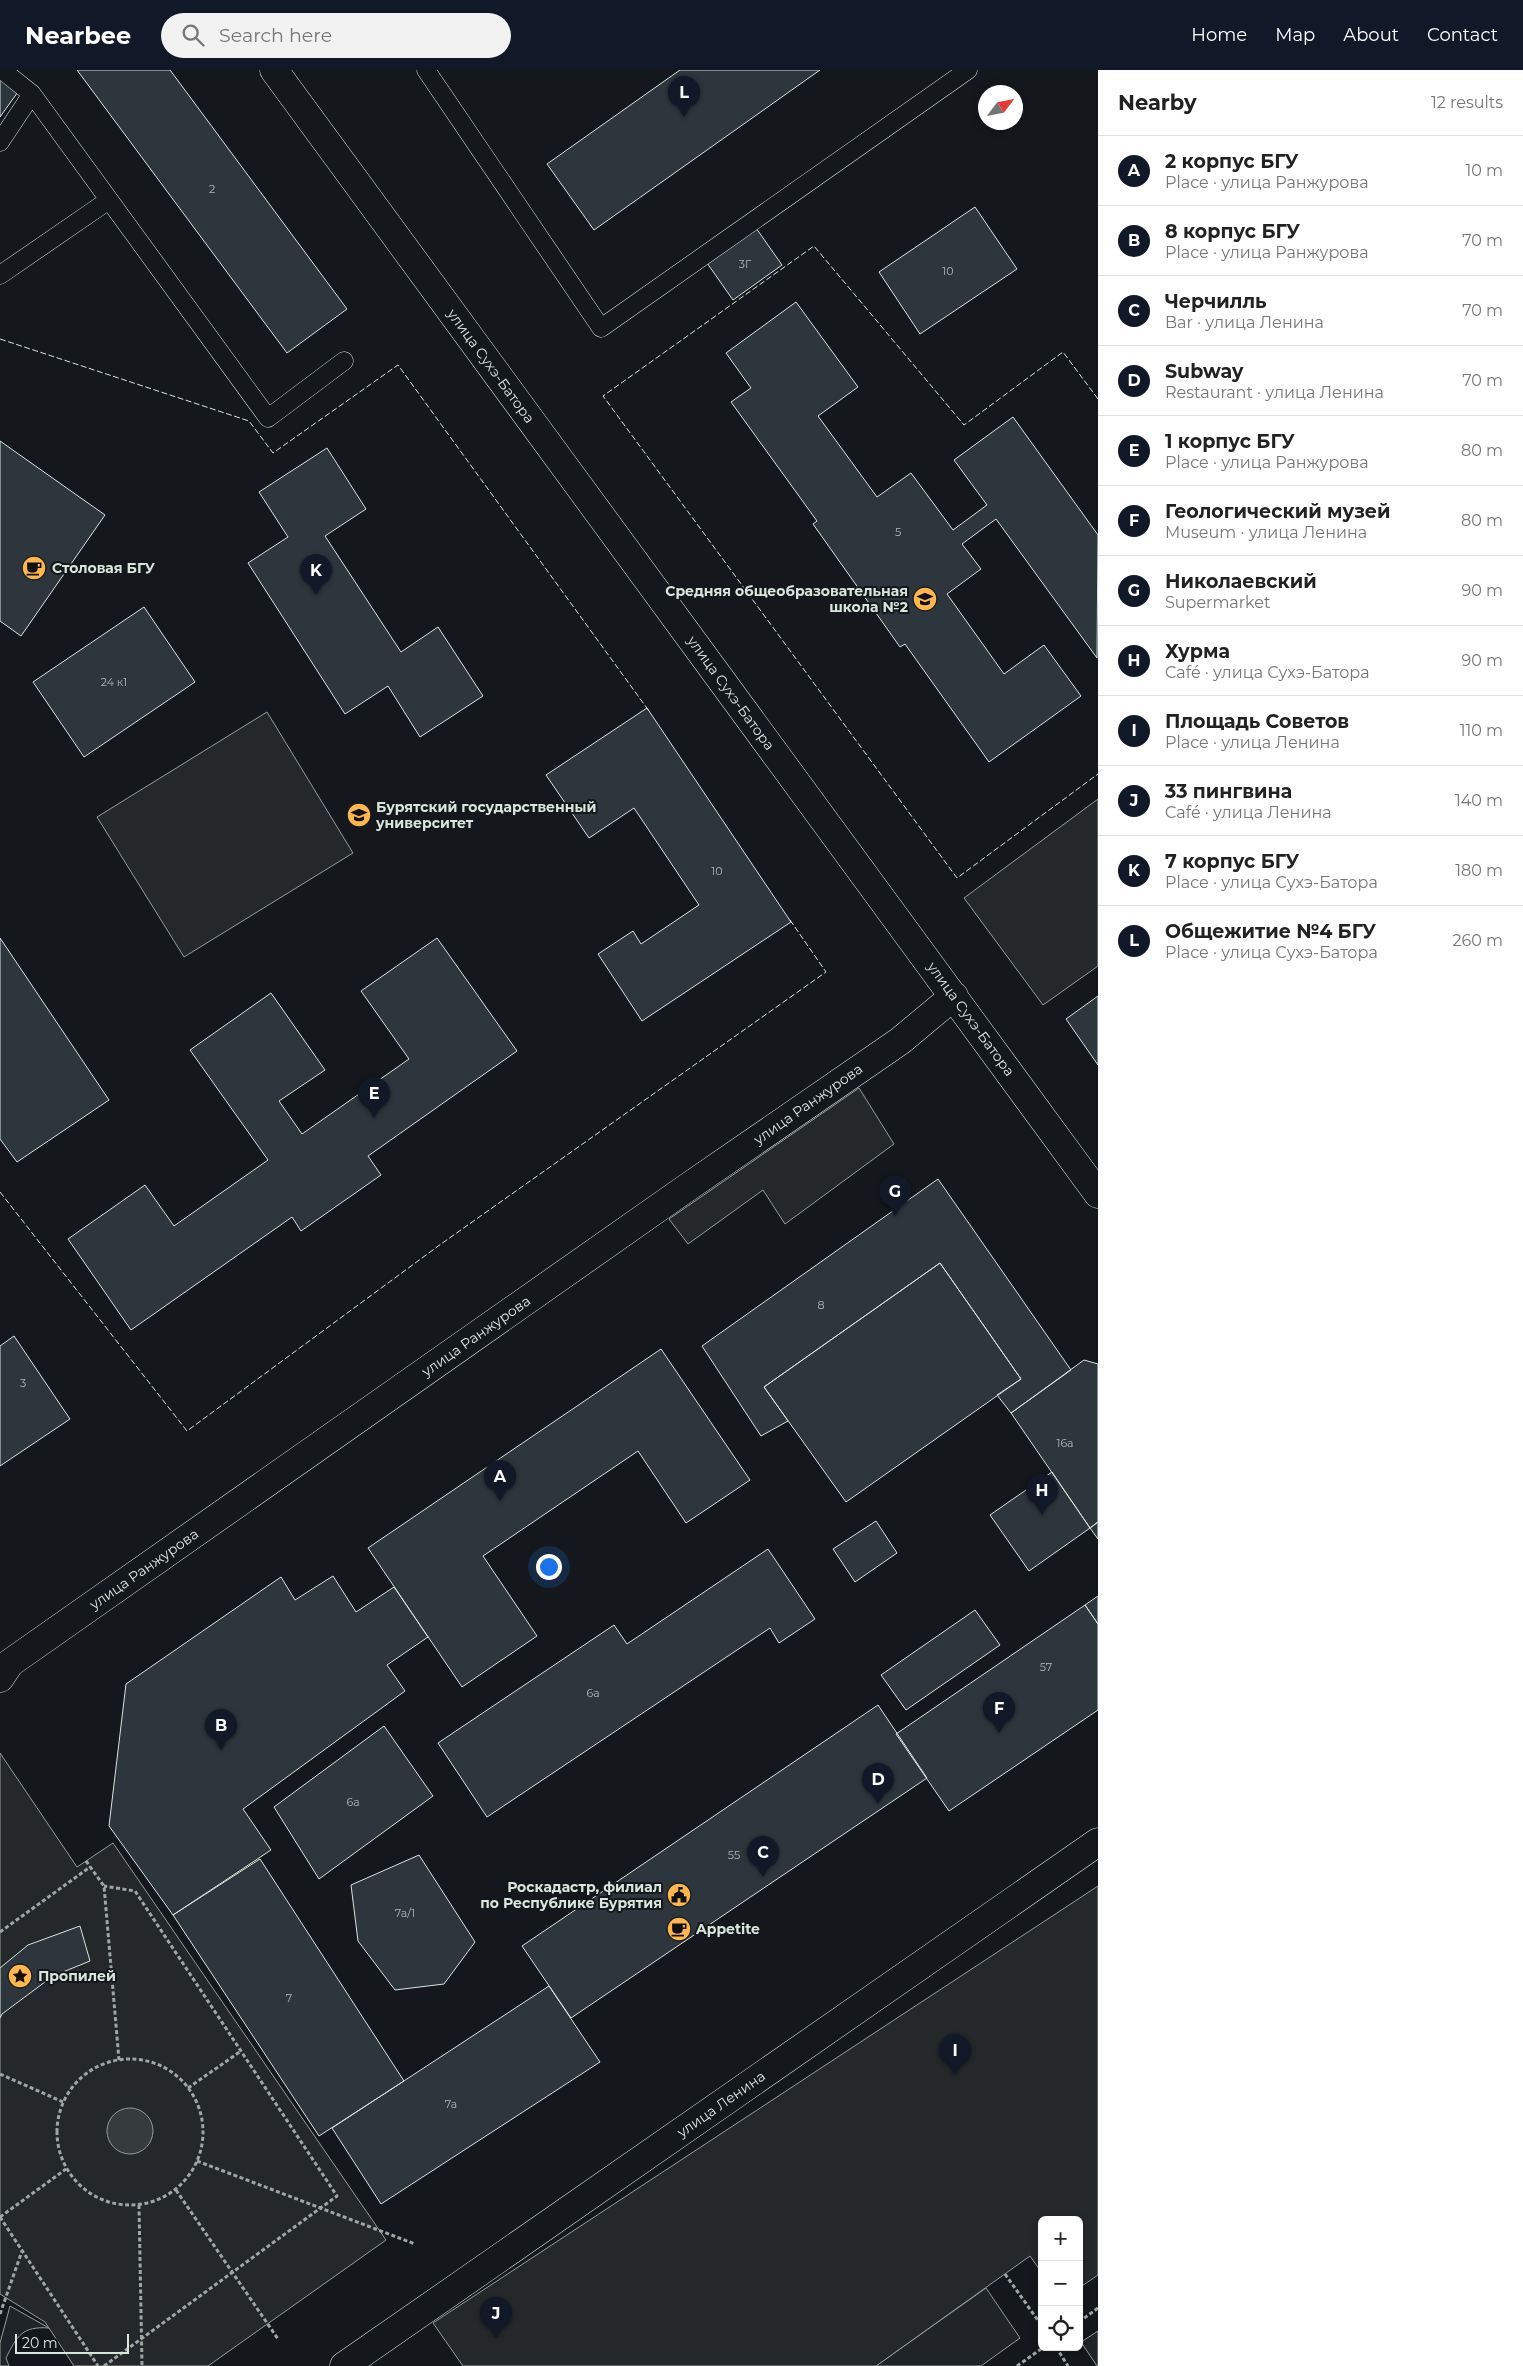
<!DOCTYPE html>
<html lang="en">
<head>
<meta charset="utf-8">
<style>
  :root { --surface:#fff; --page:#f2f2f2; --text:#222; --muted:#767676; --line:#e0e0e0; --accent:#111827 }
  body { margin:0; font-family:Montserrat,sans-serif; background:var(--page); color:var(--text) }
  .controls { position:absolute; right:15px; bottom:15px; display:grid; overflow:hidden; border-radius:8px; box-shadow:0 2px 8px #0003 }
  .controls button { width:45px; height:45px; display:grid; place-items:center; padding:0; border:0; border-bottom:1px solid var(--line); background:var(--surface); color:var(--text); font:25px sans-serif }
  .compass { position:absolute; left:978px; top:15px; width:45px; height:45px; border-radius:50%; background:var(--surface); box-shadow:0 2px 8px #0003; rotate:58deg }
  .scale { position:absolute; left:15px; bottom:12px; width:114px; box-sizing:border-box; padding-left:5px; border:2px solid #d8e6dc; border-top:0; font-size:14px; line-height:18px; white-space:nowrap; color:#d8e6dc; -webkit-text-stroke:4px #14181c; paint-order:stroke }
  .you { position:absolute; left:548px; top:1496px; width:18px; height:18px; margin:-12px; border:4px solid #fff; border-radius:50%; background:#1a73e8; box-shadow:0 0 0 8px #1a73e833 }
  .badge { display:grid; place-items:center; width:32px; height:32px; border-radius:50%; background:var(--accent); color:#fff; font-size:16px; font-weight:700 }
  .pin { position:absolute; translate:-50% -41px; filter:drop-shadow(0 1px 2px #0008) }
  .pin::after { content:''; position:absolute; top:26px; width:18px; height:15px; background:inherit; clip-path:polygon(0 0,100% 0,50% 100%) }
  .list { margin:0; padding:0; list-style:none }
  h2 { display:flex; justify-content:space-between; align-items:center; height:65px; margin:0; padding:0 20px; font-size:21px }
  h2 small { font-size:16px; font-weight:400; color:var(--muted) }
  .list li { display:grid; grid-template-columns:32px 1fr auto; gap:15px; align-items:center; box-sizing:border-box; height:70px; padding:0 20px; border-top:1px solid var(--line) }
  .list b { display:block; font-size:19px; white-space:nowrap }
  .list p { margin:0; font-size:16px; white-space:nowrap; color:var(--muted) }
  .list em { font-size:16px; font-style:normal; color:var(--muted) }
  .icon { flex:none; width:28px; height:28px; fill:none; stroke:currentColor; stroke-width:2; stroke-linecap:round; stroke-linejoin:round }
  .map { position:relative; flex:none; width:1098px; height:2296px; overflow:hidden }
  header { display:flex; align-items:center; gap:30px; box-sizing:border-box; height:70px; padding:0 25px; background:var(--accent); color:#fff }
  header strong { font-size:24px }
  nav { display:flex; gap:28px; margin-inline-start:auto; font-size:18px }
  .search { width:350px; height:45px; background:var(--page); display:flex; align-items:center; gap:12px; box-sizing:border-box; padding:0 18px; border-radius:28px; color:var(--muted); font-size:19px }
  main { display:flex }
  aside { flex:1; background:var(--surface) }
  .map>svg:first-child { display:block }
</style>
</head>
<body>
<header>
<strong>Nearbee</strong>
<div class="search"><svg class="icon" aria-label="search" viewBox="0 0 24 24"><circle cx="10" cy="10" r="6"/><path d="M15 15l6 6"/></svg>Search here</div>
<nav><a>Home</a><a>Map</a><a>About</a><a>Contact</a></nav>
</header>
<main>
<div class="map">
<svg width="1098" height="2296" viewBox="0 0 1098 2296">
  <rect width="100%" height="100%" fill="#14181c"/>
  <path fill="#202428" stroke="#939e99" d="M986 2218 1020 2268 981 2296H876Z
    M10 2236 49 2258C22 2256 17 2266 6 2288L9 2296H0V2273Z
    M1098 2261V2296H1097L1081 2272Z"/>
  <path fill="#24282b" stroke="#939e99" d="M267 642 353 783 184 887 97 747Z
    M1098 729V896L1043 935 964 828Z
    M859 1018 894 1074 785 1154 763 1120 688 1174 669 1149Z
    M0 1683 77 1797 113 1773 386 2170 208 2296H74L45 2252 0 2224Z
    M1098 1816V2205L1079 2218V2150H1042V2203L1030 2186 876 2296H463L433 2253Z"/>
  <path fill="#363b3e" stroke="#939e99" d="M107 2061a23 23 0 1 1 46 0a23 23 0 1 1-46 0Z"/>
  <path fill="#2c363c" stroke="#d8e6dc" d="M77 0H170L347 239 287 283Z
    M680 0H820L594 160 547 94Z
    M0 4 20 19 0 47Z
    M975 137 1017 199 920 264 879 202Z
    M756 158 782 195 733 230 707 193Z
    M796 232 858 317 818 346 877 427 911 403 953 460 987 435 954 390 1013 347 1098 465 1097 588 996 449 962 474 981 499 947 524 1004 604 1044 575 1081 626 989 692 905 574 900 577 813 454 817 451 731 332 751 318 726 283Z
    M0 371 105 445 21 566 0 551Z
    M327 378 366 439 325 466 401 582 438 557 483 626 420 667 388 616 345 644 248 493 288 467 259 422Z
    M144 537 195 612 84 687 33 612Z
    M647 638 791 852 642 951 598 884 633 861 641 874 699 835 634 738 589 768 546 705Z
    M0 868 109 1030 17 1092 0 1069Z
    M437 868 517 981 368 1086 381 1105 301 1161 292 1147 131 1260 68 1169 145 1115 174 1156 268 1090 190 980 271 923 325 1000 279 1031 302 1064 409 989 361 921Z
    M1098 926V995L1066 949Z
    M938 1109 1071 1300 1011 1343 997 1325 1021 1309 940 1193 764 1317 788 1351 761 1366 702 1276Z
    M940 1193 1021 1309 846 1432 764 1317Z
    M14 1266 70 1349 0 1396V1276Z
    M661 1279 750 1410 686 1453 638 1381 483 1486 537 1566 462 1617 368 1478Z
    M1084 1290 1098 1294V1452L1090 1458 1011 1343Z
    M1052 1402 1090 1458 1029 1501 990 1445Z
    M876 1451 897 1483 855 1512 833 1479Z
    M1098 1452V1469L1090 1458Z
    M768 1479 815 1549 779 1573 770 1558 487 1747 438 1673 614 1555 627 1574Z
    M333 1506 356 1542 394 1517 428 1567 387 1595 405 1621 243 1739 271 1780 173 1845 109 1756 126 1614 281 1507 295 1530Z
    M1098 1526V1554L1085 1535Z
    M1085 1535 1098 1554V1640L949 1741 896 1664Z
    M975 1540 1000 1575 906 1640 881 1605Z
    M878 1635 927 1708 571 1948 522 1876Z
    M384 1656 433 1726 319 1809 274 1737Z
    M419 1785 475 1872 444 1914 395 1920 358 1871 351 1815Z
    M260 1789 404 2011 319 2066 173 1845Z
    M80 1856 90 1891 53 1906 2 1944 0 1948V1898L28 1875Z
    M549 1916 600 1992 381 2134 332 2058Z"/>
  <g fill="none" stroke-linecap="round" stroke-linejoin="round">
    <g stroke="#d8e6dc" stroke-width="19">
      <path id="lane" d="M2 0 32 24
        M426 0 601 258 968 0
        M0 72 32 24 268 348 344 291
        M0 205 109 130"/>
    </g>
    <g stroke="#d8e6dc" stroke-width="29">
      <path id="street" d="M274 0 1098 1124
        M0 1608 10 1593 688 1117 900 971 954 926
        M344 2296 1098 1772"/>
    </g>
    <path stroke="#9da8a2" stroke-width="3" stroke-dasharray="4 2.5" stroke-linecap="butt" d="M86 1791 104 1816 119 1990
      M0 1862 90 1797
      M57 2062a73 73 0 1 1 146 0a73 73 0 1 1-146 0Z
      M0 2004 63 2032
      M188 2018 241 1981
      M197 2091 415 2174
      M176 2120 278 2269
      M139 2135 142 2296
      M0 2147 98 2296
      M0 2147 66 2099
      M1005 2204 1042 2256
      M0 2244 22 2181
      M1079 2252 1098 2238
      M1056 2277 1068 2296
      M104 2296 337 2126 135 1821 104 1816
      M1017 2296 1044 2277"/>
    <use href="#lane" stroke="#14181c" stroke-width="18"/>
    <use href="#street" stroke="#14181c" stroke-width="28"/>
    <path stroke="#d8e6dc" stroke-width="1" stroke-dasharray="6 2.5" stroke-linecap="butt" d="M0 269 249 351 273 383 398 295 649 641
      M1098 329 1063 282 964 355 814 176 603 326 957 808 1098 704
      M0 1122 187 1361 441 1174 826 902 790 850"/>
  </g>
  <defs>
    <g id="cafe-disc" transform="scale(1.25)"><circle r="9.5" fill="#ffb74d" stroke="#14181c"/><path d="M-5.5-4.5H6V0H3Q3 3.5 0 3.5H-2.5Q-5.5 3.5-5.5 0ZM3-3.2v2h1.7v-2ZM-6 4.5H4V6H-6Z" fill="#111"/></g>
    <g id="school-disc" transform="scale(1.25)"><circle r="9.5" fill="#ffb74d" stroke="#14181c"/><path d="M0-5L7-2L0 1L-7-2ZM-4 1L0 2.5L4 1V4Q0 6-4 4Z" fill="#111"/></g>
    <g id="university-disc" transform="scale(1.25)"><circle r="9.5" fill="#ffb74d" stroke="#14181c"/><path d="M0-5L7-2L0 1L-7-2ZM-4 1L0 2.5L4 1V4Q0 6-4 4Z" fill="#111"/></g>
    <g id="civic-disc" transform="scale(1.25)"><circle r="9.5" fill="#ffb74d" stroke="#14181c"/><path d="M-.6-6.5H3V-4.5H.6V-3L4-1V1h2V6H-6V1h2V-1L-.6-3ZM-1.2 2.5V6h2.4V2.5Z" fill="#111"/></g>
    <g id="sight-disc" transform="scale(1.25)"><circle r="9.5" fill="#ffb74d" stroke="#14181c"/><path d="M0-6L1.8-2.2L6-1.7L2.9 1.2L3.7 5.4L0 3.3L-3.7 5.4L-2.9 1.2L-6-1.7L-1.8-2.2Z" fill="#111"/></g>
  </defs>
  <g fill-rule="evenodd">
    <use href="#cafe-disc" x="34" y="498"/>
    <use href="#school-disc" x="925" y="529"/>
    <use href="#university-disc" x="359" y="745"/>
    <use href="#civic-disc" x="679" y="1825"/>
    <use href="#cafe-disc" x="679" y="1859"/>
    <use href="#sight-disc" x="20" y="1906"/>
  </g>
  <g text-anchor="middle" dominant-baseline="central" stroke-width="4" stroke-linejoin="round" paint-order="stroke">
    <g font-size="11" fill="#adbab4">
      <text x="212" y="119">2</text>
      <text x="745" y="194">3Г</text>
      <text x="948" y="201">10</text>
      <text x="898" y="462">5</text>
      <text x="114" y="612">24 к1</text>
      <text x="717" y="801">10</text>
      <text x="821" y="1235">8</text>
      <text x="23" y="1313">3</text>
      <text x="1065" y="1373">16а</text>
      <text x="1046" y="1597">57</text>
      <text x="593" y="1623">6а</text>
      <text x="353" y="1732">6а</text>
      <text x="734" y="1785">55</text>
      <text x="405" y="1843">7а/1</text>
      <text x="289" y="1928">7</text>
      <text x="451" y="2034">7а</text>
    </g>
    <g font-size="14" fill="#d8e6dc" stroke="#14181c">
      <text transform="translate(491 296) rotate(54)">улица Сухэ-Батора</text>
      <text transform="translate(731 623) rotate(54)">улица Сухэ-Батора</text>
      <text transform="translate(971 949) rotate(54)">улица Сухэ-Батора</text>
      <text transform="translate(808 1034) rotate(-35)">улица Ранжурова</text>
      <text transform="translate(476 1266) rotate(-35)">улица Ранжурова</text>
      <text transform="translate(144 1499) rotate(-35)">улица Ранжурова</text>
      <text transform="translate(721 2034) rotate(-35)">улица Ленина</text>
    </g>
    <g font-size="14" font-weight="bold" fill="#d8e6dc" stroke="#14181c" text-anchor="start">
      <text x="52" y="498">Столовая БГУ</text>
      <text x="908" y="521" text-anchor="end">Средняя общеобразовательная<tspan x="908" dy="16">школа №2</tspan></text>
      <text x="376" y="737">Бурятский государственный<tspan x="376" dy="16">университет</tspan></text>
      <text x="662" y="1817" text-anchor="end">Роскадастр, филиал<tspan x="662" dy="16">по Республике Бурятия</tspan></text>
      <text x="696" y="1859">Appetite</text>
      <text x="38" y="1906">Пропилей</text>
    </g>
  </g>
</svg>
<div class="controls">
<button>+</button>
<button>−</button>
<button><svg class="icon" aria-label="locate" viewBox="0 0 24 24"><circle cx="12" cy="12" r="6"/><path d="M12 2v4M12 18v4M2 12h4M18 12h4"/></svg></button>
</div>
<svg class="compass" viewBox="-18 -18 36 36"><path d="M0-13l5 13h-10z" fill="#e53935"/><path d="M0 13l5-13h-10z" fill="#767676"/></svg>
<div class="scale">20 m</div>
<div class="you"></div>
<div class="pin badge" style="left:500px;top:1431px">A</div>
<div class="pin badge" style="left:221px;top:1680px">B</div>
<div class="pin badge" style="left:763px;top:1807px">C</div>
<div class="pin badge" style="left:878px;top:1734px">D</div>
<div class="pin badge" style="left:374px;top:1048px">E</div>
<div class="pin badge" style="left:999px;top:1663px">F</div>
<div class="pin badge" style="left:895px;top:1146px">G</div>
<div class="pin badge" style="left:1042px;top:1445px">H</div>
<div class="pin badge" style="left:955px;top:2005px">I</div>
<div class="pin badge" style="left:496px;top:2268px">J</div>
<div class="pin badge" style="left:316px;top:525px">K</div>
<div class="pin badge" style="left:684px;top:47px">L</div>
</div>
<aside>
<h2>Nearby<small>12 results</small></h2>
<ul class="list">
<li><span class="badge">A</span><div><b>2 корпус БГУ</b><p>Place · улица Ранжурова</p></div><em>10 m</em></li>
<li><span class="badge">B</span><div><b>8 корпус БГУ</b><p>Place · улица Ранжурова</p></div><em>70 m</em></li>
<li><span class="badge">C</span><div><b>Черчилль</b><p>Bar · улица Ленина</p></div><em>70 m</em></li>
<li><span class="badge">D</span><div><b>Subway</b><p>Restaurant · улица Ленина</p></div><em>70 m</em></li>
<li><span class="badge">E</span><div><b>1 корпус БГУ</b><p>Place · улица Ранжурова</p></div><em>80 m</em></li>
<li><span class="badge">F</span><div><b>Геологический музей</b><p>Museum · улица Ленина</p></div><em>80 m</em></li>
<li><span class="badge">G</span><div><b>Николаевский</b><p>Supermarket</p></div><em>90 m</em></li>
<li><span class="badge">H</span><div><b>Хурма</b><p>Café · улица Сухэ-Батора</p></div><em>90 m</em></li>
<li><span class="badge">I</span><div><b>Площадь Советов</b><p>Place · улица Ленина</p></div><em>110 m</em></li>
<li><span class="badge">J</span><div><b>33 пингвина</b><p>Café · улица Ленина</p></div><em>140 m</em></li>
<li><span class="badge">K</span><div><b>7 корпус БГУ</b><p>Place · улица Сухэ-Батора</p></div><em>180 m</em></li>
<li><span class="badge">L</span><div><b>Общежитие №4 БГУ</b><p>Place · улица Сухэ-Батора</p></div><em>260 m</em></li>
</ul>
</aside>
</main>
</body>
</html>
